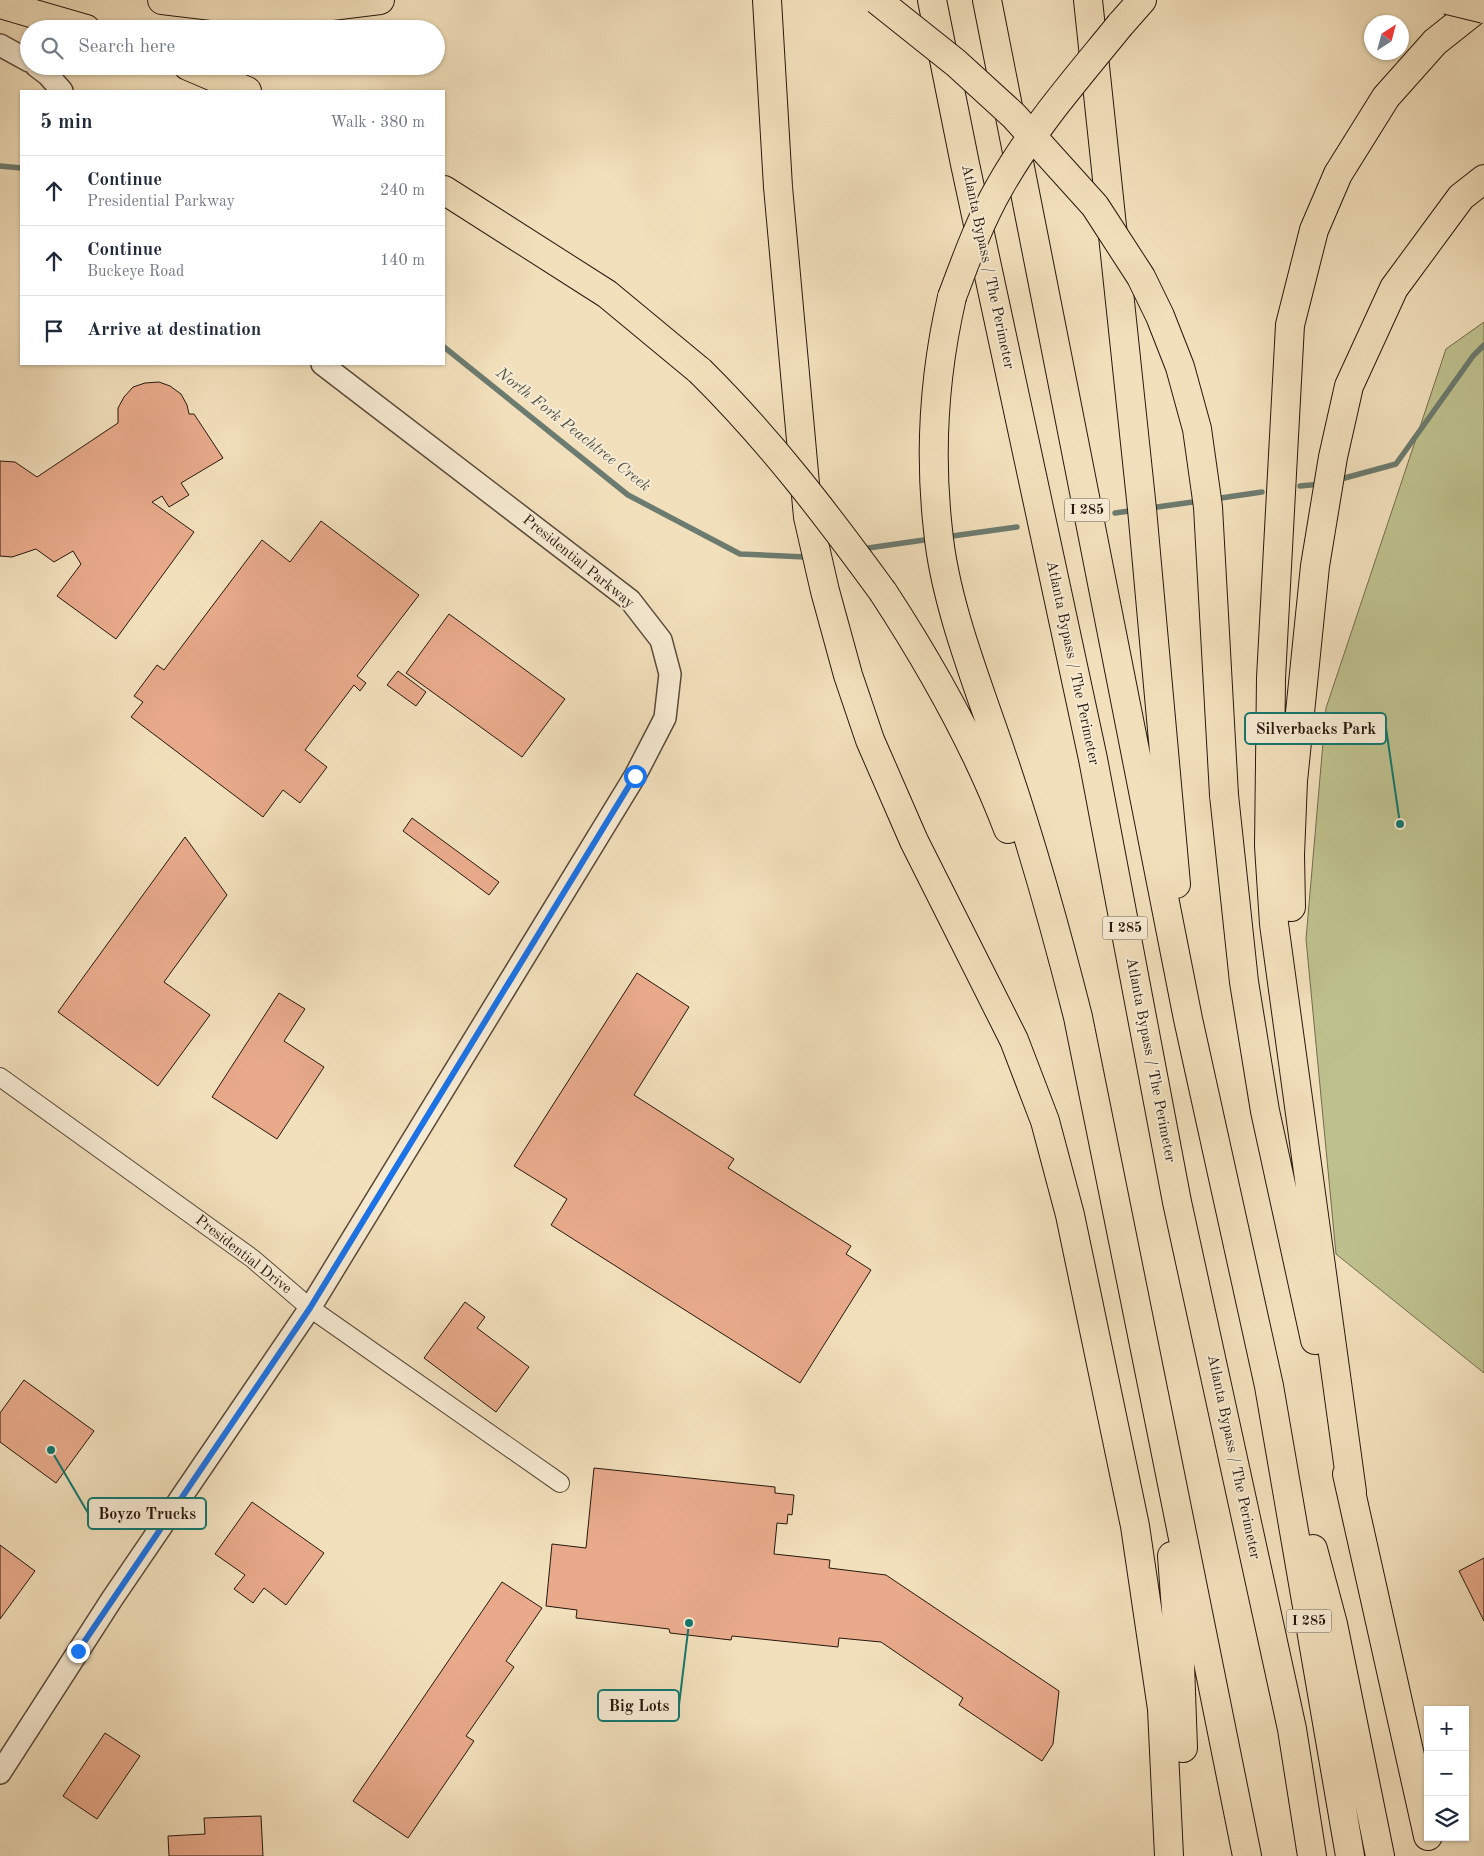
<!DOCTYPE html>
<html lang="en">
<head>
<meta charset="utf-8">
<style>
  :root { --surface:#fff; --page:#f2f2f3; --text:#1f2937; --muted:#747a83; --line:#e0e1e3 }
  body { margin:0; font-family:"Old Standard TT",serif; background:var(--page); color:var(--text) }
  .controls { position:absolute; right:15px; bottom:15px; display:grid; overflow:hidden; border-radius:0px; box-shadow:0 1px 4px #0004 }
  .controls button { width:45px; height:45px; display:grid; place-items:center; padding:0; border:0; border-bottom:1px solid var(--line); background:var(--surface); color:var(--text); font:25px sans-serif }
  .compass { position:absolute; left:1364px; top:15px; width:45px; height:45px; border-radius:50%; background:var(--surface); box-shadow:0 1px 4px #0004; rotate:36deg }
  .stop { position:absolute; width:15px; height:15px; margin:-11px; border:4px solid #1a73e8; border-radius:50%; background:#fff }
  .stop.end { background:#1a73e8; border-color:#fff; box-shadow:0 1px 5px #0008 }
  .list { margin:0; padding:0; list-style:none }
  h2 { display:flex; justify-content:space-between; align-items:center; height:65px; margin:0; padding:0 20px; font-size:21px }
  h2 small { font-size:16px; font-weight:400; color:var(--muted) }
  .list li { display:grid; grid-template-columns:32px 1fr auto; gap:15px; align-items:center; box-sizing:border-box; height:70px; padding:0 20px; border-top:1px solid var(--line) }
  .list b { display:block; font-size:19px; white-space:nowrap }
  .list p { margin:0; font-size:16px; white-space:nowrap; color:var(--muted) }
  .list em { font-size:16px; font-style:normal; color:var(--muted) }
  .icon { flex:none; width:28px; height:28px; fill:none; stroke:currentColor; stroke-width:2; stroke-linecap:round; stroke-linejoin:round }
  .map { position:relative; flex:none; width:1484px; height:1856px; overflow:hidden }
  .search { position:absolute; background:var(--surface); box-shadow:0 1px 4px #0004; left:20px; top:20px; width:425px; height:55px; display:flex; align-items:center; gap:12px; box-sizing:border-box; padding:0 18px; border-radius:28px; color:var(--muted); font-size:19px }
  .panel { position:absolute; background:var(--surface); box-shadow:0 1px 4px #0004; left:20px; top:90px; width:425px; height:275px; border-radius:0px }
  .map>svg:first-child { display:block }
</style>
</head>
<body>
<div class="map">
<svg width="1484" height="1856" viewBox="0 0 1484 1856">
  <rect width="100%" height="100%" fill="#f2e0bc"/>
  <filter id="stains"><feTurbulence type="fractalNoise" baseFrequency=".004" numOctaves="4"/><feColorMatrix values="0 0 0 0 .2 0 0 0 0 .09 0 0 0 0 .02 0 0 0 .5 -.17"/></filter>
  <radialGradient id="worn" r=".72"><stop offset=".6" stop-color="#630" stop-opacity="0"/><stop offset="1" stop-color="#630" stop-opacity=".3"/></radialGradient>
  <path fill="#bec18e" stroke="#726c4e" d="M1484 322V1373L1336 1254 1306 939 1326 708 1446 349Z"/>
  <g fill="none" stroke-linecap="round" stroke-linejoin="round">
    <path stroke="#6c7b6f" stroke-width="5.5" d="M0 166 21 168
      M444 347 628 495 740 554 805 557
      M1341 479 1396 464 1473 356 1484 345
      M1300 486 1321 484
      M1214 499 1262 492
      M1150 508 1200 501
      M1115 513 1136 510
      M945 537 1017 527
      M861 549 931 539"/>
  </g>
  <path fill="#e8aa8b" stroke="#26170d" d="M159 382 170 386 181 394 187 405 189 414H194L223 458 181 483 189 495 169 507 162 496 152 502 194 532 116 639 57 596 81 564 73 551 54 562 36 549 12 557 0 556V461L15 462 37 477 118 423V408L124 397 133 387 145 383Z
    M321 521 419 595 357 676 366 683 360 691 354 685 305 750 327 767 300 803 283 790 263 817 131 717 143 702 134 696 157 665 164 670 262 540 290 562Z
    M449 614 565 699 522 757 406 673Z
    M398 671 426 692 416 706 387 685Z
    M412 818 499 882 489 895 403 831Z
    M185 837 227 895 164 982 210 1015 158 1086 58 1012Z
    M637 973 689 1007 634 1095 734 1159 728 1168 851 1246 846 1254 871 1270 800 1383 551 1225 567 1199 514 1166Z
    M279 993 305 1009 284 1041 324 1067 277 1139 212 1097Z
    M465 1302 485 1317 477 1328 529 1367 496 1412 424 1358Z
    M24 1380 94 1431 56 1483 0 1442V1413Z
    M594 1468 775 1487V1493L794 1495 792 1515 788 1514 787 1524 777 1523 774 1554 830 1560 829 1568 886 1575 1059 1691 1053 1744 1042 1761 959 1705 963 1698 881 1642 839 1638 838 1647 732 1636 731 1640 670 1633 669 1629 576 1618 577 1610 546 1606 552 1544 586 1548Z
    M252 1502 324 1553 286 1605 264 1588 253 1603 234 1589 245 1575 215 1554Z
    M0 1545 35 1571 0 1619Z
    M1484 1558V1621L1459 1571Z
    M502 1582 542 1608 506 1661 514 1667 466 1736 474 1741 408 1838 353 1801Z
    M105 1733 140 1756 97 1819 63 1796Z
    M261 1816 263 1856H169L168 1836 205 1834 204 1818Z"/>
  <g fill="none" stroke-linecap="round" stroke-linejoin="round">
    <g stroke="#594939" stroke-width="20">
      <path id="minor" d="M0 1077 253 1259 310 1308 560 1483"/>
    </g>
    <g stroke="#594939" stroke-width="24">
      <path id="tertiary" d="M0 45 29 61
        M36 66 48 75 62 91
        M0 1773 112 1599 310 1308 635 776 665 718 670 674 661 640 630 600 322 364"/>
    </g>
    <g stroke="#26170d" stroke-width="30">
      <path id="motorway" d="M162 0 221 7 307 9 380 0
        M767 0 778 187 808 517 825 591 848 675 870 740 914 841 1014 1040 1045 1121 1070 1215 1135 1526 1162 1709 1169 1856
        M932 0 965 164 1093 759 1177 1202 1292 1729 1312 1856
        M987 0 1188 1019 1269 1386 1350 1856
        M1088 0 1142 509 1176 884
        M0 4 86 29
        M1120 25 1142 0
        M188 66 247 91
        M444 190 607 294 700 371
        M952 297C934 375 929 451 938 530 945 605 979 687 1003 759 1032 844 1056 930 1078 1017L1247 1856
        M883 592C932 667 976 745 1008 829
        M1224 795 1244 982 1265 1111 1315 1340
        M1291 907 1290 855 1293 781 1315 566 1333 457 1349 386 1394 288 1461 197 1484 179
        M1347 1474 1428 1836
        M1352 1492 1274 924 1269 846 1271 678 1290 325 1314 230 1338 174 1386 97 1435 42 1484 3
        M1313 1549 1333 1624 1380 1856
        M1172 1556 1180 1664 1183 1748"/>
    </g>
    <use href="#minor" stroke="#f7ebd3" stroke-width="18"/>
    <use href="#tertiary" stroke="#f7ebd3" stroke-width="21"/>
    <use href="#motorway" stroke="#f2e0bc" stroke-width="28"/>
    <g stroke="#26170d" stroke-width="30" stroke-linecap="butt">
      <path id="motorway-bridge" d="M877 0 956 63 1014 116 1095 206 1141 277 1160 316 1180 367 1197 429 1208 507 1224 795
        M1447 0 1484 9
        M952 297C966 260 979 223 999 188 1032 129 1078 77 1120 25
        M700 371C769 439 826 514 883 592"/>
    </g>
    <use href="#motorway-bridge" stroke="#f2e0bc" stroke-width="28"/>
  </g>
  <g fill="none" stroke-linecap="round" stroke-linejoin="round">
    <path stroke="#1a73e8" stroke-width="6" d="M78 1651 310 1308 635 776"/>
  </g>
  <g text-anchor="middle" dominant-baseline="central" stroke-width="4" stroke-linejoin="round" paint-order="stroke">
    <g fill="#f7ebd3" stroke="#655748" stroke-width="1">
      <rect x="1064.5" y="498.5" width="45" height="23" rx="4"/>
      <rect x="1102.5" y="916.5" width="45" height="23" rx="4"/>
      <rect x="1286.5" y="1609.5" width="45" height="23" rx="4"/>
    </g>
    <g font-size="14" font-weight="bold" fill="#26170d">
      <text x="1087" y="510">I 285</text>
      <text x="1125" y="928">I 285</text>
      <text x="1309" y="1621">I 285</text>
    </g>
    <g font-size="15" fill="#26170d" stroke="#f7ebd3">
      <text transform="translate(987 267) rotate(78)">Atlanta Bypass / The Perimeter</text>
      <text transform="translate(578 562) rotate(39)">Presidential Parkway</text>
      <text transform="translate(1072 663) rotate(78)">Atlanta Bypass / The Perimeter</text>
      <text transform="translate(1150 1060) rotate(79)">Atlanta Bypass / The Perimeter</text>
      <text transform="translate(243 1255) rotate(38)">Presidential Drive</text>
      <text transform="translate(1233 1457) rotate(78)">Atlanta Bypass / The Perimeter</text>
    </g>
    <g font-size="16" font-style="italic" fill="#4f5146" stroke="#f7ebd3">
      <text transform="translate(573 430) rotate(38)">North Fork Peachtree Creek</text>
    </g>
  </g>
  <path fill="none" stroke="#0f766e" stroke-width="2" d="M1400 824L1386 728M51 1450L88 1513M689 1623L679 1705"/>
  <g fill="#0f766e" stroke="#f7ebd3" stroke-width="2">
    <circle cx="1400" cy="824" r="5"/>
    <circle cx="51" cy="1450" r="5"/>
    <circle cx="689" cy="1623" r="5"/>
  </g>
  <g fill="#f7ebd3" stroke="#0f766e" stroke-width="2">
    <rect x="1245" y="713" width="141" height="31" rx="5"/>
    <rect x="88" y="1498" width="118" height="31" rx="5"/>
    <rect x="598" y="1690" width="81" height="31" rx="5"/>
  </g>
  <g font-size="16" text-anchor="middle" font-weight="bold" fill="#26170d">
    <text x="1316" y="734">Silverbacks Park</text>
    <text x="147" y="1519">Boyzo Trucks</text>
    <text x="639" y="1711">Big Lots</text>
  </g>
  <rect width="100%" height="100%" filter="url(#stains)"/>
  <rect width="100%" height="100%" fill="url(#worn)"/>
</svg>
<div class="controls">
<button>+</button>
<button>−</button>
<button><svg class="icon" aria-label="layers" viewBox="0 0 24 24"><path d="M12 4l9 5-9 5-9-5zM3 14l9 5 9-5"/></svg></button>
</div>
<svg class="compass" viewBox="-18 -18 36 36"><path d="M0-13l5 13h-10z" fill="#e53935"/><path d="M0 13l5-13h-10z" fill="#747a83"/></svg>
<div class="stop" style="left:635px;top:776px"></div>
<div class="stop end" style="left:78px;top:1651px"></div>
<div class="search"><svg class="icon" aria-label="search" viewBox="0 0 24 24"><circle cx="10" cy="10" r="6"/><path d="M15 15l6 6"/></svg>Search here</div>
<section class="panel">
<h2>5 min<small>Walk · 380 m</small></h2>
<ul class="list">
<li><svg class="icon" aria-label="ahead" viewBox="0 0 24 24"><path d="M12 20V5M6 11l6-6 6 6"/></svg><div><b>Continue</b><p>Presidential Parkway</p></div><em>240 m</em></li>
<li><svg class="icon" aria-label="ahead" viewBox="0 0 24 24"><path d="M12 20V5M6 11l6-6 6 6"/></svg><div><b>Continue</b><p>Buckeye Road</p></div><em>140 m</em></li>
<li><svg class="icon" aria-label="arrive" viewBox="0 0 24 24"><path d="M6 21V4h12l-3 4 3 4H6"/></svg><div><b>Arrive at destination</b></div></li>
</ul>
</section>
</div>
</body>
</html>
